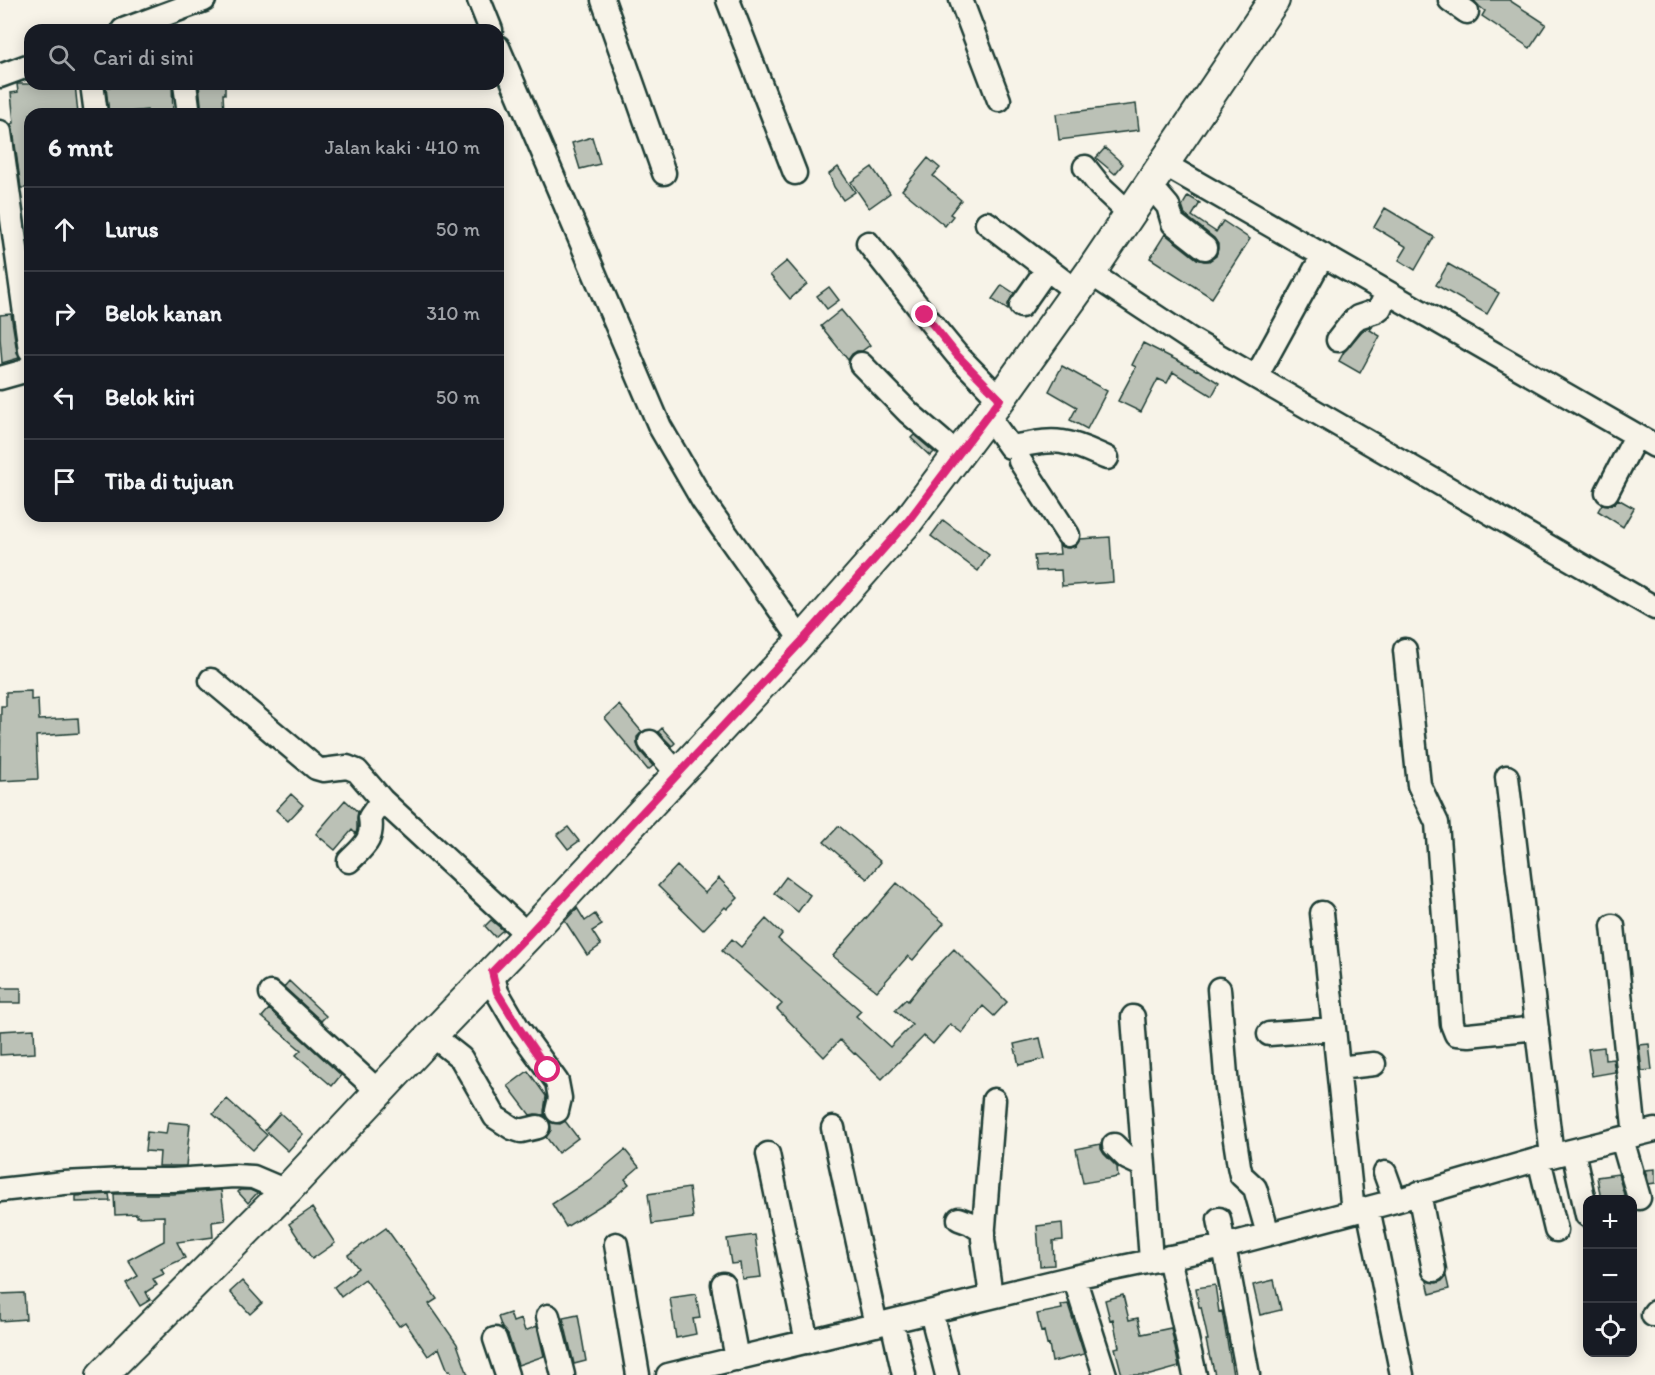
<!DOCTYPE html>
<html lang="id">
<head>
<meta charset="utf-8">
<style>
  :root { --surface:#171b24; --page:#242831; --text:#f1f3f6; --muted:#9ea1a6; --line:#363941 }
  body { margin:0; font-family:Itim,sans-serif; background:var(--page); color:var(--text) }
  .controls { position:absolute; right:18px; bottom:18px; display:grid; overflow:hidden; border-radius:12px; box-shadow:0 3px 15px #0003 }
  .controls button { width:54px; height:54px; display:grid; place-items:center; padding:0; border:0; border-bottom:2px solid var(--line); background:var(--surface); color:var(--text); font:30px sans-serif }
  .stop { position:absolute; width:18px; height:18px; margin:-14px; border:4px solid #db2777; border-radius:50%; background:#fff }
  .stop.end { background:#db2777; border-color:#fff; box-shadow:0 2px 6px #0008 }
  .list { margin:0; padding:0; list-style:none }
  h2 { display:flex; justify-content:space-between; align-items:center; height:78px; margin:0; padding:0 24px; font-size:26px }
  h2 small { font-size:20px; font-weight:400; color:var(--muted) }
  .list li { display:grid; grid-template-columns:39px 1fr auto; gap:18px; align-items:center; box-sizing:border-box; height:84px; padding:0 24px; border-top:2px solid var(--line) }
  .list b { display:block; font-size:22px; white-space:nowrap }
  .list em { font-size:20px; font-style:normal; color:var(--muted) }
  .icon { flex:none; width:33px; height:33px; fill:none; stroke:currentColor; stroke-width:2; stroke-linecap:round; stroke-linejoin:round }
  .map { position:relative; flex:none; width:1655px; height:1375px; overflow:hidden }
  .search { position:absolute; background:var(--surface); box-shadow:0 3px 15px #0003; left:24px; top:24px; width:480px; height:66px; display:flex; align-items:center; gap:15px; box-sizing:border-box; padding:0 21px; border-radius:18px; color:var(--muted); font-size:22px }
  .panel { position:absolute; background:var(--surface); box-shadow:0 3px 15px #0003; left:24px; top:108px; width:480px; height:414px; border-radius:18px }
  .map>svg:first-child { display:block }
</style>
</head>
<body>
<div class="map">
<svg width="1655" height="1375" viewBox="0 0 1655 1375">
  <rect width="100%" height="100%" fill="#f7f3e8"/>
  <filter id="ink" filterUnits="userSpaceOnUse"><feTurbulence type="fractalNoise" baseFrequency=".0167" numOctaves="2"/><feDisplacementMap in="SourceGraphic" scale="12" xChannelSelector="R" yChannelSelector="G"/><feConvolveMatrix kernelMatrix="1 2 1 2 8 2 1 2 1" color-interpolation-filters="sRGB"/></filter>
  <g filter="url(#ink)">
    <path fill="#bbc1b6" stroke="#1f3d34" stroke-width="1.5" d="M1473 0H1509L1546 24 1530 48 1482 16 1485 11 1480 7Z
      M17 84H75L78 114H30V188H21L13 130 11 124 14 123 11 93 18 92Z
      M139 84H172L173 114H147V110L109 114 106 87Z
      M199 84H225V94H223L224 114H202Z
      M1136 104 1139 130 1059 140 1056 114Z
      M592 137 600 164 580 169 572 143Z
      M1105 148 1123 164 1115 174 1096 158Z
      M928 158 940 168 933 176 961 200 950 214 953 216 945 226 902 190Z
      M838 167 855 192 843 200 834 187 829 174Z
      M872 167 890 193 869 208 851 182Z
      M1188 196 1200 203 1192 216 1216 232 1223 221 1250 239 1212 298 1150 258 1165 234 1197 259 1204 261H1209L1216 256 1218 249V244L1214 238 1185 215 1182 206Z
      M1385 208 1434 237 1415 270 1399 260 1407 247 1374 227Z
      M787 261 807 284 790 299 770 275Z
      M1448 264 1499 293 1487 314 1436 285Z
      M1002 285 1014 293 1008 304V310L992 299Z
      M829 287 839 300 827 309 817 296Z
      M841 310 870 345 862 351H857L852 354 848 360 821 326Z
      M11 314 17 352 19 358 2 363 0 338V315Z
      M1373 326 1370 330 1380 336 1360 373 1339 361 1344 352 1362 331Z
      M1143 343 1196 370 1197 369 1219 383 1212 396 1173 372 1167 383 1158 379 1141 412 1118 401 1136 367 1132 365Z
      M1062 366 1107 391 1087 429 1070 420 1077 407 1049 391Z
      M914 435 934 452 930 456 911 438Z
      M1618 499 1634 508 1623 527 1598 511 1602 504 1608 505 1614 504Z
      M943 520 989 555 978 571 931 536Z
      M1110 537 1113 582 1062 586 1061 570 1036 571 1034 556 1060 554 1059 545 1062 547 1069 548 1076 546 1080 539Z
      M31 691V700L38 699 39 720 78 718 79 733 36 736 38 779 0 781 1 706H6V692Z
      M619 705 642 732 637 737V744L640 751 653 766 648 770 605 718Z
      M662 728 675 743 672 746 658 732Z
      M291 794 303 805 288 821 276 810Z
      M345 800 358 812 357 818V829L356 834 352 830 335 850 316 834Z
      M839 826 881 862 867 879 824 842Z
      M568 827 579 841 568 849 557 835Z
      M677 866 705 893 719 878 738 898 727 909 725 907 703 930 658 886Z
      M786 877 810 895 798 912 774 893Z
      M897 883 944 923 913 960 908 956 877 991 833 956Z
      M577 908 585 921 595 914 602 925 592 931 601 945 587 955 565 921Z
      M766 919 782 934 778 939 861 1011 856 1016 890 1047 912 1025 895 1010 906 999 908 1001 927 977 954 949 1007 1002 994 1016 983 1006 962 1033 950 1024 933 1044 924 1036 882 1079 855 1053 854 1054 840 1040 824 1057 777 1009 782 1004 722 951 732 939 741 947Z
      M491 920 503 930 495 937 485 926Z
      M289 981 326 1016 321 1021 284 987Z
      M0 988H21V1003H0Z
      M269 1009 341 1075 332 1086 296 1055 301 1050 262 1017Z
      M34 1029 35 1053 0 1055V1031Z
      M1040 1038 1045 1059 1019 1065 1014 1044Z
      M1649 1044 1652 1070 1642 1071 1639 1045Z
      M1604 1047 1605 1060 1613 1059 1615 1072 1592 1076 1588 1049Z
      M528 1071 546 1096 544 1115 535 1114 530 1115 508 1086Z
      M227 1099 267 1135 253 1150 213 1114Z
      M280 1113 303 1134 288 1151 265 1130Z
      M565 1121 578 1138 558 1153 546 1137 551 1130 550 1122 560 1124Z
      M168 1122 190 1124 186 1166H159L160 1152 145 1151 147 1132 166 1134Z
      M1101 1144V1149L1104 1154 1117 1167 1118 1177 1083 1183 1076 1149Z
      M625 1150 639 1167 625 1179 629 1184 613 1198 566 1227 552 1204 589 1180Z
      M1655 1169V1183L1649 1184 1645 1170Z
      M1618 1174 1625 1198 1601 1200 1597 1177Z
      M689 1188 693 1218 652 1224 648 1194Z
      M221 1190 225 1220 212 1222 213 1237 177 1242 185 1258 161 1269 164 1274 153 1279 157 1285 146 1292 150 1300 140 1306 126 1283 138 1276 128 1260 164 1241V1216L137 1217V1214L115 1215 114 1194H173Z
      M240 1190H250L257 1193 248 1203 238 1192Z
      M109 1194 110 1201 76 1202V1196Z
      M312 1208 335 1243 312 1259 289 1224Z
      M1062 1223 1063 1240 1053 1241 1054 1265 1040 1266 1037 1226Z
      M386 1228 437 1299 429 1304 457 1344 468 1375H452L450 1370 448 1371 439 1348 428 1356 405 1322 399 1326 365 1279 341 1297 334 1287 358 1268 348 1255Z
      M755 1235 761 1277 742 1279 740 1263 731 1264 727 1239Z
      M1446 1276 1449 1289 1430 1294 1427 1281 1437 1283 1442 1281Z
      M1274 1280 1281 1310 1260 1315 1253 1285Z
      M242 1281 262 1303 250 1314 230 1292Z
      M1215 1285 1219 1312 1222 1311 1233 1375H1215L1211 1359H1210L1206 1340H1208L1201 1307H1199L1196 1288Z
      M24 1293 26 1319 0 1321V1294Z
      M696 1294 700 1318 693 1319 696 1334 676 1338 670 1298Z
      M1123 1295 1129 1320 1138 1318 1142 1334 1171 1328 1179 1367 1150 1375H1122L1115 1348 1119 1347 1113 1319 1110 1320 1105 1300Z
      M1068 1304 1084 1354 1052 1362 1049 1344 1047 1345 1044 1331 1041 1332 1037 1314 1062 1309 1061 1305Z
      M510 1313 513 1322 521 1319 525 1331 537 1326 544 1356 518 1365 508 1335 502 1328 498 1317Z
      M578 1315 586 1361 574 1364 563 1318Z"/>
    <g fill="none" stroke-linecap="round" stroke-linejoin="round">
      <g stroke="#1f3d34" stroke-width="27">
        <path id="minor" d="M479 0 491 30
          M603 0 664 173
          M728 0 795 173
          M961 0 999 100
          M1450 0 1467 12
          M123 30 204 0
          M498 47 660 427 703 501 802 641
          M0 76 30 65
          M92 84 96 114
          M185 84 189 114
          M0 132 30 350
          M1164 164 1655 446
          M1085 167 1100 186 1130 214
          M1150 185 1168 206 1173 223 1205 248
          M987 223 1076 291
          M868 243 939 333 957 355 1000 399
          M1090 273 1190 339 1655 608
          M1021 306 1047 269
          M1338 340 1352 322 1358 317 1376 311 1380 308 1387 292
          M861 364 909 413 958 455
          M1256 377 1323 255
          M0 378 25 371 30 366
          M988 416 1010 447C1027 445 1045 439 1062 442 1078 444 1093 452 1107 458
          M1020 461 1068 535
          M1607 492 1636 436
          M1405 650 1419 785 1437 823 1452 1024 1456 1034 1469 1035 1537 1028
          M211 680 316 768 323 770 347 767 357 771 382 800 528 935
          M650 742 678 774
          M1507 777 1552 1156
          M349 861C364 846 374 840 370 817L382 800
          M1322 913 1353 1212
          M1613 926 1635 1135
          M492 972 497 992 518 1028 557 1082 560 1098 557 1111
          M1219 989 1227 1088 1239 1166 1241 1175 1255 1188 1268 1234
          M271 993 379 1092
          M1133 1017 1151 1260
          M1269 1034 1334 1029
          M432 1035 461 1058 495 1117 512 1128 521 1131 538 1127
          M1338 1068 1374 1064
          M833 1128 876 1325
          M1622 1139 1639 1198
          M1114 1145 1127 1158 1144 1166
          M1573 1151 1587 1215
          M768 1154 807 1342
          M1539 1159 1556 1230
          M1385 1173 1395 1201
          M0 1190 64 1183 124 1180H173L234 1176 253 1177 286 1191
          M1419 1193 1434 1270
          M1368 1208 1402 1375
          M959 1219 970 1223 984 1232
          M1219 1219 1248 1375
          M616 1244 638 1375
          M1169 1257 1195 1375
          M1074 1277 1105 1375
          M723 1284 737 1359
          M991 1296 983 1239 994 1100
          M931 1312 947 1375
          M1653 1315 1655 1312
          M548 1316 563 1375
          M892 1321 904 1375
          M495 1339 507 1375
          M668 1375 1074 1277 1224 1246 1395 1201 1539 1159 1655 1130"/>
      </g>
      <g stroke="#1f3d34" stroke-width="34">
        <path id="major" d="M102 1375 286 1191 432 1035 528 935 802 641 908 521 1000 399 1090 273 1274 0"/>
      </g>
      <use href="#minor" stroke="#f7f3e8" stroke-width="22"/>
      <use href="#major" stroke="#f7f3e8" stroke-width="30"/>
    </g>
  </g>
  <g fill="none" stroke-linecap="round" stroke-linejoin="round" filter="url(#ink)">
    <path stroke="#db2777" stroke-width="8" d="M548 1070 519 1028 497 992 492 972 528 935 802 641 893 538 908 521 1000 399 957 355 925 315"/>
  </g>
</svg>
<div class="controls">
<button>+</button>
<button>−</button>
<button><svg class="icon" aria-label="locate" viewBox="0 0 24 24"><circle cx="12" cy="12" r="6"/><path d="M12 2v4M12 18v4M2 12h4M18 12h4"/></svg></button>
</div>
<div class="stop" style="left:548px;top:1070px"></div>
<div class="stop end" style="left:925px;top:315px"></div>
<div class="search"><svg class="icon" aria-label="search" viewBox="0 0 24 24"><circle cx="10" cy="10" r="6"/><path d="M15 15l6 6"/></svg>Cari di sini</div>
<section class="panel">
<h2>6 mnt<small>Jalan kaki · 410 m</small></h2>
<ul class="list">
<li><svg class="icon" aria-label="ahead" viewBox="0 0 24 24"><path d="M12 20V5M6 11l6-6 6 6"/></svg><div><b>Lurus</b></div><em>50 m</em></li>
<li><svg class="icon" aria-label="right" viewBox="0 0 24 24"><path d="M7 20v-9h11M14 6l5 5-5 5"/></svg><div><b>Belok kanan</b></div><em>310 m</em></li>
<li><svg class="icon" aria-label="left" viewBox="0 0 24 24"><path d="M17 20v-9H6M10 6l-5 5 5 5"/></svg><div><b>Belok kiri</b></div><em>50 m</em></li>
<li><svg class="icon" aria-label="arrive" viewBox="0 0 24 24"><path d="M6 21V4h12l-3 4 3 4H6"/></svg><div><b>Tiba di tujuan</b></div></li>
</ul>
</section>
</div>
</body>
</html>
